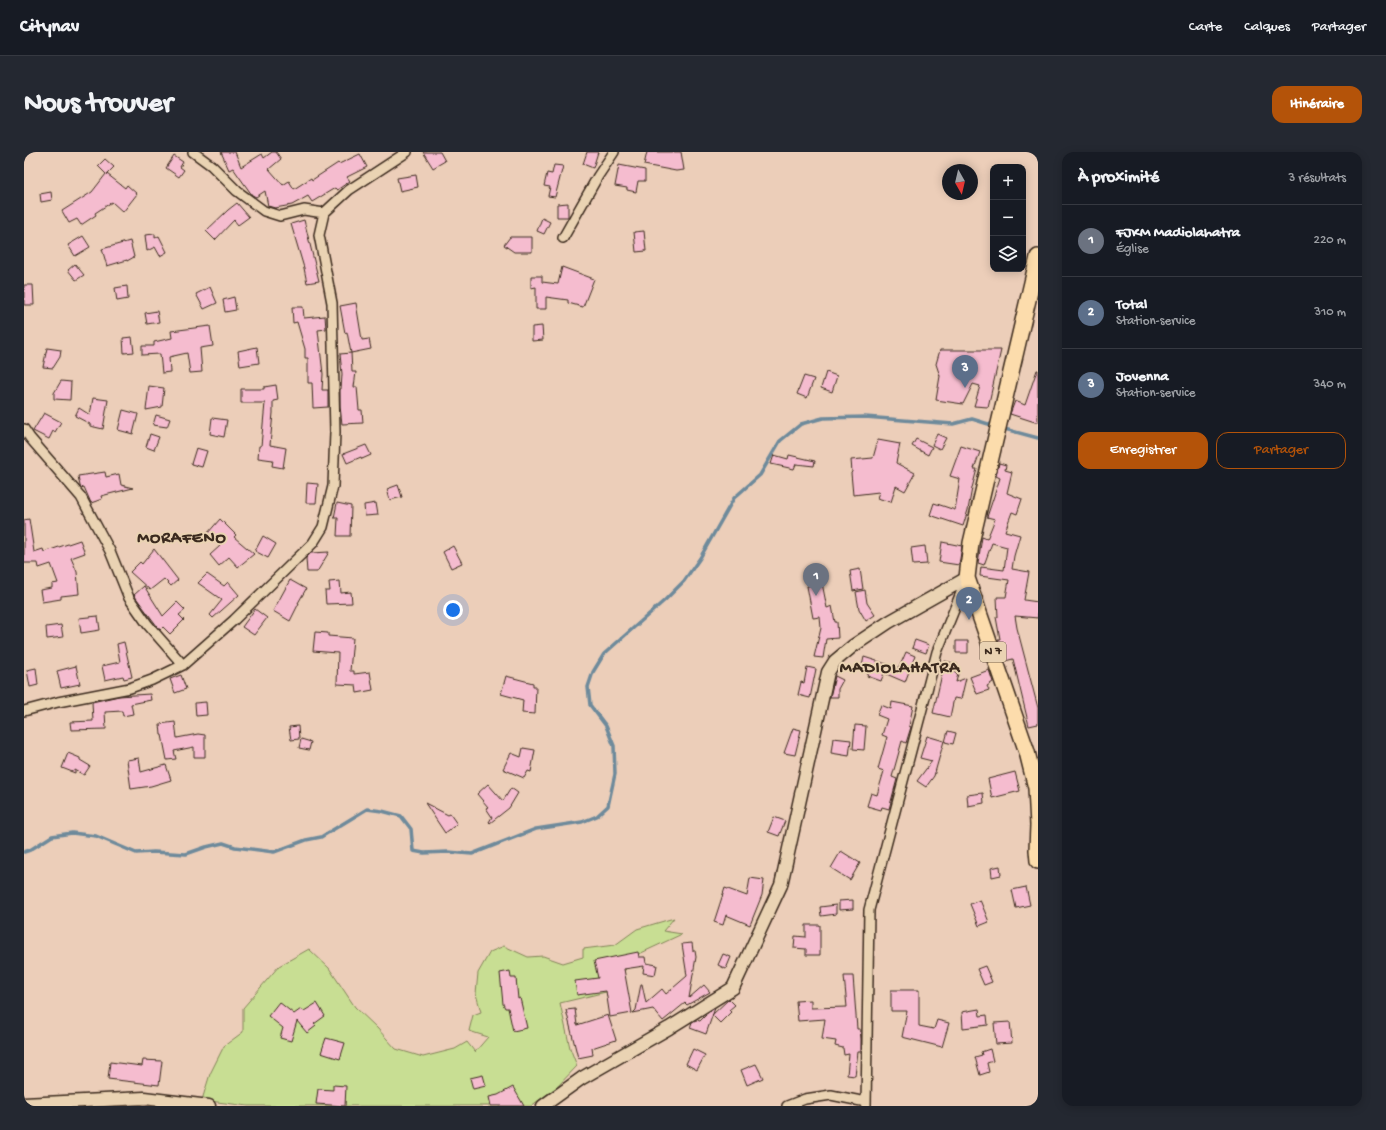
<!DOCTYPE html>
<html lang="fr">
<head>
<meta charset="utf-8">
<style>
  :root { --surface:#171b24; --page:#242831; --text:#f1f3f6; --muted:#9ea1a6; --line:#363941; --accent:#b45309 }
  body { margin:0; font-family:"Gochi Hand",sans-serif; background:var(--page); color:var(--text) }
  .controls { position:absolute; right:12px; top:12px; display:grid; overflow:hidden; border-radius:8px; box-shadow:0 2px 10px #0003 }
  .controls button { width:36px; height:36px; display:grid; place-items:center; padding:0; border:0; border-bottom:1px solid var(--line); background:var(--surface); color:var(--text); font:20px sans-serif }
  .compass { position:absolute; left:918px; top:12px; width:36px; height:36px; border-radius:50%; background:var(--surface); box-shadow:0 2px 10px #0003; rotate:172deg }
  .you { position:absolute; left:429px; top:458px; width:14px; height:14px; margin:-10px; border:3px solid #fff; border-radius:50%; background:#1a73e8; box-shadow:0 0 0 6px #1a73e833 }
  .badge { display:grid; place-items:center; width:26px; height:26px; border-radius:50%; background:var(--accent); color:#fff; font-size:13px; font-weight:700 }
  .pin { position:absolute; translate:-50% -33px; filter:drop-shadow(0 1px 2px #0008) }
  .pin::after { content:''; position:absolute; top:21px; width:14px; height:12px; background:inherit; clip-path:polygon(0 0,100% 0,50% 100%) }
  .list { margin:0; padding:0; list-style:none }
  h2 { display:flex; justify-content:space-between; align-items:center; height:52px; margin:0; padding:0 16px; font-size:17px }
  h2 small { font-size:13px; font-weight:400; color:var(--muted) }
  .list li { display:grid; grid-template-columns:26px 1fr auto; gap:12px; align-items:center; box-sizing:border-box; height:72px; padding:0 16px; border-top:1px solid var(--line) }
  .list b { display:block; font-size:15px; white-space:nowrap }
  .list p { margin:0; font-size:13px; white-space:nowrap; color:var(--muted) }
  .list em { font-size:13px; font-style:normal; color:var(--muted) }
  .actions { display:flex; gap:8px; padding:12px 16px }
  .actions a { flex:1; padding:9px 0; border:1px solid var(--accent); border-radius:12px; text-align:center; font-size:14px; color:var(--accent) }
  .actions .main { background:var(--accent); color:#fff }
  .icon { flex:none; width:22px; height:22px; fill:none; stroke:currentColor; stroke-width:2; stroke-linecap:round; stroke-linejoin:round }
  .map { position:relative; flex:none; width:1014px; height:954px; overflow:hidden; border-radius:12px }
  header { display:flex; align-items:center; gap:24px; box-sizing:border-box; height:56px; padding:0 20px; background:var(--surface); border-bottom:1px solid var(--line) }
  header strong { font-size:19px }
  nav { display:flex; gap:22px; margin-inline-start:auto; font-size:14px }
  .intro { display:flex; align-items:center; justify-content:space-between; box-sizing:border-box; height:96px; padding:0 24px }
  h1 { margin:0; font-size:28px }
  .button { padding:10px 18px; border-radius:12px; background:var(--accent); color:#fff; font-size:14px; font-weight:700 }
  main { display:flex; gap:24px; padding:0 24px }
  aside { flex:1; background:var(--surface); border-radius:12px; box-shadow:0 2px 10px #0003 }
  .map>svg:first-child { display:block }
</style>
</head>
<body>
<header>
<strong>Citynav</strong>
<nav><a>Carte</a><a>Calques</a><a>Partager</a></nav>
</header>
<div class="intro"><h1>Nous trouver</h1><a class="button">Itinéraire</a></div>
<main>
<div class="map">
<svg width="1014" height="954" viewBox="0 0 1014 954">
  <rect width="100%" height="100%" fill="#ecceb9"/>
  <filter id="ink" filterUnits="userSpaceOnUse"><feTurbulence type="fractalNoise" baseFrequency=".025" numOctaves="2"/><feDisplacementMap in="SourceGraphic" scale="8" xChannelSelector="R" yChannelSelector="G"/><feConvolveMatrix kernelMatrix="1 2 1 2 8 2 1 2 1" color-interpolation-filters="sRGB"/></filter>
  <g filter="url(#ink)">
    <path fill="#c8de93" stroke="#828458" d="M650 766 639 779 658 782 615 802 582 840 536 851 546 896 553 914 534 934 507 954H224L178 948 186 922 200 894 219 880V856L255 814 285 797 305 816 331 855 353 876 372 897 399 905 431 897 443 890 451 900 464 885 445 879 449 863 457 860 452 842 454 821 466 800 480 794 504 805 519 804 539 811 559 805V797L591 793 613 777Z"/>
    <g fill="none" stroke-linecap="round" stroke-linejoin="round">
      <path stroke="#6e8a9b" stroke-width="3.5" d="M977 276 1014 286
        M0 700 6 698 28 684 48 681 72 684 112 701 130 700 162 702 182 695 199 691 211 695 250 700 282 688 297 685 343 657 358 659 377 664 387 677 389 699 400 701 424 700 448 702 512 677 558 670 573 664 584 654 591 622 590 594 582 574 566 553 564 535 569 520 580 502 641 448 660 429 676 406 710 346 736 323 756 289 777 272 799 266 841 265 929 272 948 267 971 274"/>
    </g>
    <path fill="#f5bccf" stroke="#3b2a1e" d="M197 0H211L217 15 238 2 240 6 248 0H252L257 7 245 17 259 33 265 29 270 37 287 26 288 28 314 11 315 12 336 2 343 15 323 25 326 29 313 38 311 36 288 50 284 44 268 53 251 56 244 54 241 39 232 45 228 43 209 16 205 18Z
      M399 0H416L421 9 409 16Z
      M563 0H574L569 16 559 12Z
      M623 0H657L660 18 652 19 620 13Z
      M150 4 159 10 156 15 160 18 155 25 142 16Z
      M81 7 90 15 83 22 101 36 103 33 113 42 99 60 88 50 71 61 72 63 57 73 53 67 45 71 38 59 68 40 82 22 74 14Z
      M530 13 539 14 531 45 524 44 526 35 520 34 523 21 528 22Z
      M595 13 621 18V29H614L612 40 603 38V36L591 34Z
      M392 23 394 35 376 39 373 26Z
      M27 40 28 48 17 50 16 42Z
      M213 51 225 65 214 73 210 68 191 88 182 79 204 58Z
      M544 51V65H533V52Z
      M518 66 526 70 520 82 513 79Z
      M280 68 295 129 283 131 280 116 267 72Z
      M620 79 622 99 612 100 610 80Z
      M131 82V86L135 84 143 100 136 104 131 95 123 99 121 83Z
      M59 84 66 95 51 104 44 93Z
      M486 85H508V100H490L480 93Z
      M106 89 110 105 103 109V108L83 114 78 97Z
      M51 112 60 123 52 128 44 118Z
      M538 115 570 127 559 155 544 151V148L522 145V157H512V135L507 136V124H518V130L534 132Z
      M0 133H9L10 153H0Z
      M103 134 104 147 93 149 91 136Z
      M186 135 193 151 180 157 172 142Z
      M210 145 212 158 201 160 199 148Z
      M332 151 338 188 345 187 347 197 327 201 323 180 321 181 316 154Z
      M268 155H279L280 166 301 164 302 177 294 178 299 222 298 238H304V255L289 256 288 231H284V206H281V197L273 170 269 171Z
      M133 159 135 170 123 172 121 161Z
      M186 174 189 194 176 196 178 220 166 221 163 201 145 205 146 220 138 221 136 202 118 203V194H130V190L148 186 147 179Z
      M518 174 519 188 508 189V175Z
      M108 185 110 200 100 201 99 186Z
      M233 195 235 211 216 214 214 199Z
      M23 196 37 198 36 205 29 216 19 215Z
      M916 198H977L964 255 950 254 956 234 949 232 939 252 912 248 916 224 912 212Z
      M327 201 328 220H332L330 235H333L335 258H338L339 271 318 272 316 254V237H317L318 222 316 202Z
      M1013 218H1014V271L986 262 991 249 1001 253Z
      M802 220 813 224 808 240 797 236Z
      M780 224 790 227 783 246 773 242Z
      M37 229 47 230 46 248 30 247V241Z
      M252 233 254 248 249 249V261L246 293 262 296 259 316 248 314 249 308 234 306 235 294H237L241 251H217V237H240V235Z
      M125 234 140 236 138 255 122 258Z
      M69 246 84 248 79 277 66 274V272L51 264 55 256 66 263Z
      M99 258 114 262 109 282 94 278Z
      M20 261 37 270 31 280 29 279 25 287 9 279Z
      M132 263 146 267 143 275 129 273Z
      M188 266 203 268 200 285 186 282Z
      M126 282 135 285 130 298 122 295Z
      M913 282 922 286 916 297 908 293Z
      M892 287 908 295 904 303 888 294Z
      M854 288 876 292 872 311 891 321 881 339 872 334 867 350 853 346 855 340 829 343 827 321 828 320 827 308 849 306Z
      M342 293 347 303 338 307 337 305 323 311 319 302Z
      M937 294 956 300 950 317H953L948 336 944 358 939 374 906 363 910 351 931 358 936 327 926 324Z
      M172 296 183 299 178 315 167 312Z
      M750 303 764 307 765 303 791 309 790 314 772 312 770 317 747 312Z
      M975 311 982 313 981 318 988 320 983 341 998 347 993 362 988 360 981 379 996 383 990 404 988 417 1005 420 1000 448 1014 450V466L991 464 993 476 1014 556V572L1005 574 989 507 981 509 974 487H976L972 465H974L973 445H982L985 428 956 424 957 415 980 418 983 395 968 391 960 413 954 411 958 385 963 387 971 367 963 365 976 326 972 324Z
      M81 320 82 325 95 322 97 333 109 336 77 344 78 347 67 351 60 335 57 336 56 334 54 324Z
      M283 331 294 332 292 351H282Z
      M374 333 378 345 366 348 363 337Z
      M313 351 327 354 326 384H313L314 366H310Z
      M352 351 354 363 341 364 340 353Z
      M5 367 10 400 19 397 20 400 56 388 61 401 47 406 53 420 55 442 37 444V447L18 450 16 438 28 436V432L34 431 27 412 15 416 14 411H0V368Z
      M196 367 212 383 210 385 230 402 214 415 205 405 195 414 186 403 196 394 183 382Z
      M239 384 252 392 244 406 231 399Z
      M918 390 938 394 935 413 915 410Z
      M429 394 438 411 427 416 419 400Z
      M901 394 903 412 889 413 887 396Z
      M130 397 154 428 147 434 140 427 126 438 106 420 116 410 118 412Z
      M305 400 293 420H283L282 406 287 401Z
      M836 417 839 437 829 439 826 419Z
      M183 422 200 434 204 430 215 443 189 466 186 463 198 448 174 431Z
      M266 428 282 437 274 451H275L266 469 249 459Z
      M316 429 317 441 327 440 328 451 302 452 301 439H306L305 430Z
      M798 431 803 456 808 454 811 470H813L814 486 802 487 799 506 790 505 797 476 796 465 789 466 783 434Z
      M120 434 139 464 153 450 161 458 155 463 160 468 146 482 139 475 136 478 110 443Z
      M841 438 843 451 851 463 842 469 835 457 832 440Z
      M231 457 243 466 230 483 218 475Z
      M74 464 76 478 57 481 55 466Z
      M37 473 39 485 23 487 22 475Z
      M291 480 304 481V484L329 486 326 519H330V522L346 520 349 538 333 541 332 533 313 532 314 501 289 499Z
      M891 488 905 493 902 501 888 496Z
      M932 489H944V501H932Z
      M100 490 108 525 100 527 99 524 81 528 78 514 96 510 93 492Z
      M882 500 891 504 881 530 860 521 857 529 843 524 846 517 838 514 840 505 875 516Z
      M921 509 933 512 931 521 934 522 932 530 942 526 937 547 930 546 926 565 909 561Z
      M52 514 56 532 37 536 33 519Z
      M783 515 792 517 786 546 774 543 777 530 780 531Z
      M12 516 14 533 6 535 3 518Z
      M965 518 969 530 963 534 965 538 953 542 946 525Z
      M157 523 162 537 151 541 146 527Z
      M482 524 509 531V534H512L511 562 498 561 499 548 477 542Z
      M811 524 819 528 814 537V545H806Z
      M126 542 127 548 107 552 109 562 99 564 98 559 81 560 82 577 47 578 46 570 69 569 68 550 95 544Z
      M182 550 183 563 172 564 171 551Z
      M868 550 889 554 885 574 887 575 882 591 878 589 868 625 873 627 865 657 858 655 857 658 843 654 847 641 853 643 860 619 854 617 863 585 858 583 863 567 853 563 857 553 867 557Z
      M151 570 153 586 174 582 181 583V605H170V595L150 599 152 607 143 608 138 583H137L136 572Z
      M831 573 842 574 840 598 829 597Z
      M274 574 275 587 267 588 265 575Z
      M769 576 777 578 771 603 760 601Z
      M924 579 932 581 929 592 921 590Z
      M903 584 920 589 910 624 902 635 893 629 908 609 896 606Z
      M809 586 827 588 825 604 807 601Z
      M277 587 287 590 285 598 275 596Z
      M499 596 511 598 507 620 504 619 500 626 479 617 487 601 497 605Z
      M44 601 56 606V608L66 614 60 623 51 618V621L38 616Z
      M115 606 117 620 142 613 147 628 127 634 107 637 103 608Z
      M991 620 996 639 968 646 964 627Z
      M464 632 479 649 487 636 494 641 485 656 466 671 465 670 468 665 462 656 464 655 453 642Z
      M959 641 960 651 944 654 943 643Z
      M401 651 424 663 426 662 433 672 421 681Z
      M750 665 761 669 755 684 744 680Z
      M817 699 836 711 826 728 807 716Z
      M976 714 977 723 968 725 967 716Z
      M726 726 740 728 738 743 726 773 702 763 699 773 690 770 701 736 723 744Z
      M1002 735 1006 753 992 756 988 738Z
      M829 748V757L815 758V749Z
      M956 748 965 770 955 774 946 752Z
      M812 753V762L797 764 796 755Z
      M782 773H796V803H782V797L770 796 771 784 782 785Z
      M668 791 669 799H671L672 805 665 846 680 833 686 840 663 853 661 851 639 869 629 857 609 861 612 858 617 832H618L622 851 638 837 642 842 663 824 658 792Z
      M614 800 615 805H621L622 811 633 813 631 823 619 821 620 814 600 817 608 861 586 865 582 839 553 843 551 829 574 826 570 809Z
      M699 802 707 805 702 817 694 813Z
      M961 814 968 830 960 833 953 817Z
      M486 819 487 826H492L494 847 496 846 503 876 489 879 484 856H481L479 852 476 821Z
      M820 824H829L833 877H836L837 887V900H834L831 924 823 923 825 902 820 903 819 896 811 894 812 889 798 887 801 867 774 869 772 849 787 848V856L823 855Z
      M867 838H895V874L910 877 913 868 925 871 918 895 878 885 883 859H867Z
      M705 847 711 853 705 858 707 860 696 871 688 863Z
      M255 850 270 862 277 857 280 859 293 851 301 864 290 872 292 874 283 881 273 869 267 889 256 886 259 876 244 864Z
      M691 856 682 882 666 876 668 870 672 868 676 869 685 860Z
      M551 857 553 873 584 863 592 888 568 896 569 903 554 906 542 858Z
      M955 857 956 864 963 863 964 873 939 876 938 860Z
      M986 870 988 891 972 892 970 871Z
      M302 886 321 891 316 907 297 901Z
      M669 897 681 903 673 918 662 912Z
      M966 897 969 909 963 911 965 920 956 923 951 905 958 903 957 900Z
      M119 908 138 909 135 933 84 927 86 910 118 914Z
      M732 912 739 926 723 933 717 918Z
      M459 923 462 934 449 937 446 926Z
      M309 933 322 934 321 954 292 952 294 937 309 938Z
      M489 935 500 954H467L465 945 474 943Z"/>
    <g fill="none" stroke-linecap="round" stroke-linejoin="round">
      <g stroke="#3b2a1e" stroke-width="12">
        <path id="minor" d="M169 0 188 14 213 39 240 59 256 64 280 58 300 61
          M539 86 574 24 590 0
          M0 277 6 286 57 345 86 399 105 446 124 473 159 513
          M0 559 34 550 106 536 128 528 159 513 210 468 289 391 299 375 309 334 311 280 308 151 295 83 300 61 325 38 383 0
          M763 954 781 947 807 943 842 950
          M842 954 845 758 913 500 943 426"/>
      </g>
      <g stroke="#3b2a1e" stroke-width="15">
        <path id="tertiary" d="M0 952 120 946 185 954
          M519 954 558 926 645 876 709 836 757 733 804 520 811 509 829 494 865 470 943 426"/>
      </g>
      <g stroke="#3b2a1e" stroke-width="18">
        <path id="primary" d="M1014 105 947 391 943 426 1003 600 1012 636 1014 673 1013 698 1014 709"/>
      </g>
      <use href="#minor" stroke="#ead3b3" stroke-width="9"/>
      <use href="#tertiary" stroke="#ead3b3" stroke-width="12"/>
      <use href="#primary" stroke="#fcdcac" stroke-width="15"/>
    </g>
  </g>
  <g text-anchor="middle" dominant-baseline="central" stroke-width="4" stroke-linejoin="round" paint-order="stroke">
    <rect fill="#ead3b3" stroke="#705d4b" stroke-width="1" x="956" y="490" width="26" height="20" rx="3"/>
    <g font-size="12" font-weight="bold" fill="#3b2a1e">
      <text x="969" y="500">N 7</text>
    </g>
    <g font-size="17" font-weight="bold" letter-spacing="1" fill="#3b2a1e" stroke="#ead3b3">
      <text x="158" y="387">MORAFENO</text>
      <text x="876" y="517">MADIOLAHATRA</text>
    </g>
  </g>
</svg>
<div class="controls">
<button>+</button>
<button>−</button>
<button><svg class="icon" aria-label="layers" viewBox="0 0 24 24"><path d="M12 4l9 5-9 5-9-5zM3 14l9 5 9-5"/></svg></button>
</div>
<svg class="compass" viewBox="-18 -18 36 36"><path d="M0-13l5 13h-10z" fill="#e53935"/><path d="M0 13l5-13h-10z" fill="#9ea1a6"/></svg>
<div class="you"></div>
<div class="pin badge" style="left:792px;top:444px;background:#6b7280">1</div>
<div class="pin badge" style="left:945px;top:468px;background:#5c6f8a">2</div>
<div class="pin badge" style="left:941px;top:236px;background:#5c6f8a">3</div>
</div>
<aside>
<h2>À proximité<small>3 résultats</small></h2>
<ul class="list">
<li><span class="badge" style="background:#6b7280">1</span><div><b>FJKM Madiolahatra</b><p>Église</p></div><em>220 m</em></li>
<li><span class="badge" style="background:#5c6f8a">2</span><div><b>Total</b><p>Station-service</p></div><em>310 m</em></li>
<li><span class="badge" style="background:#5c6f8a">3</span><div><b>Jovenna</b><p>Station-service</p></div><em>340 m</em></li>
</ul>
<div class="actions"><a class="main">Enregistrer</a><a>Partager</a></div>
</aside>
</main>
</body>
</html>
